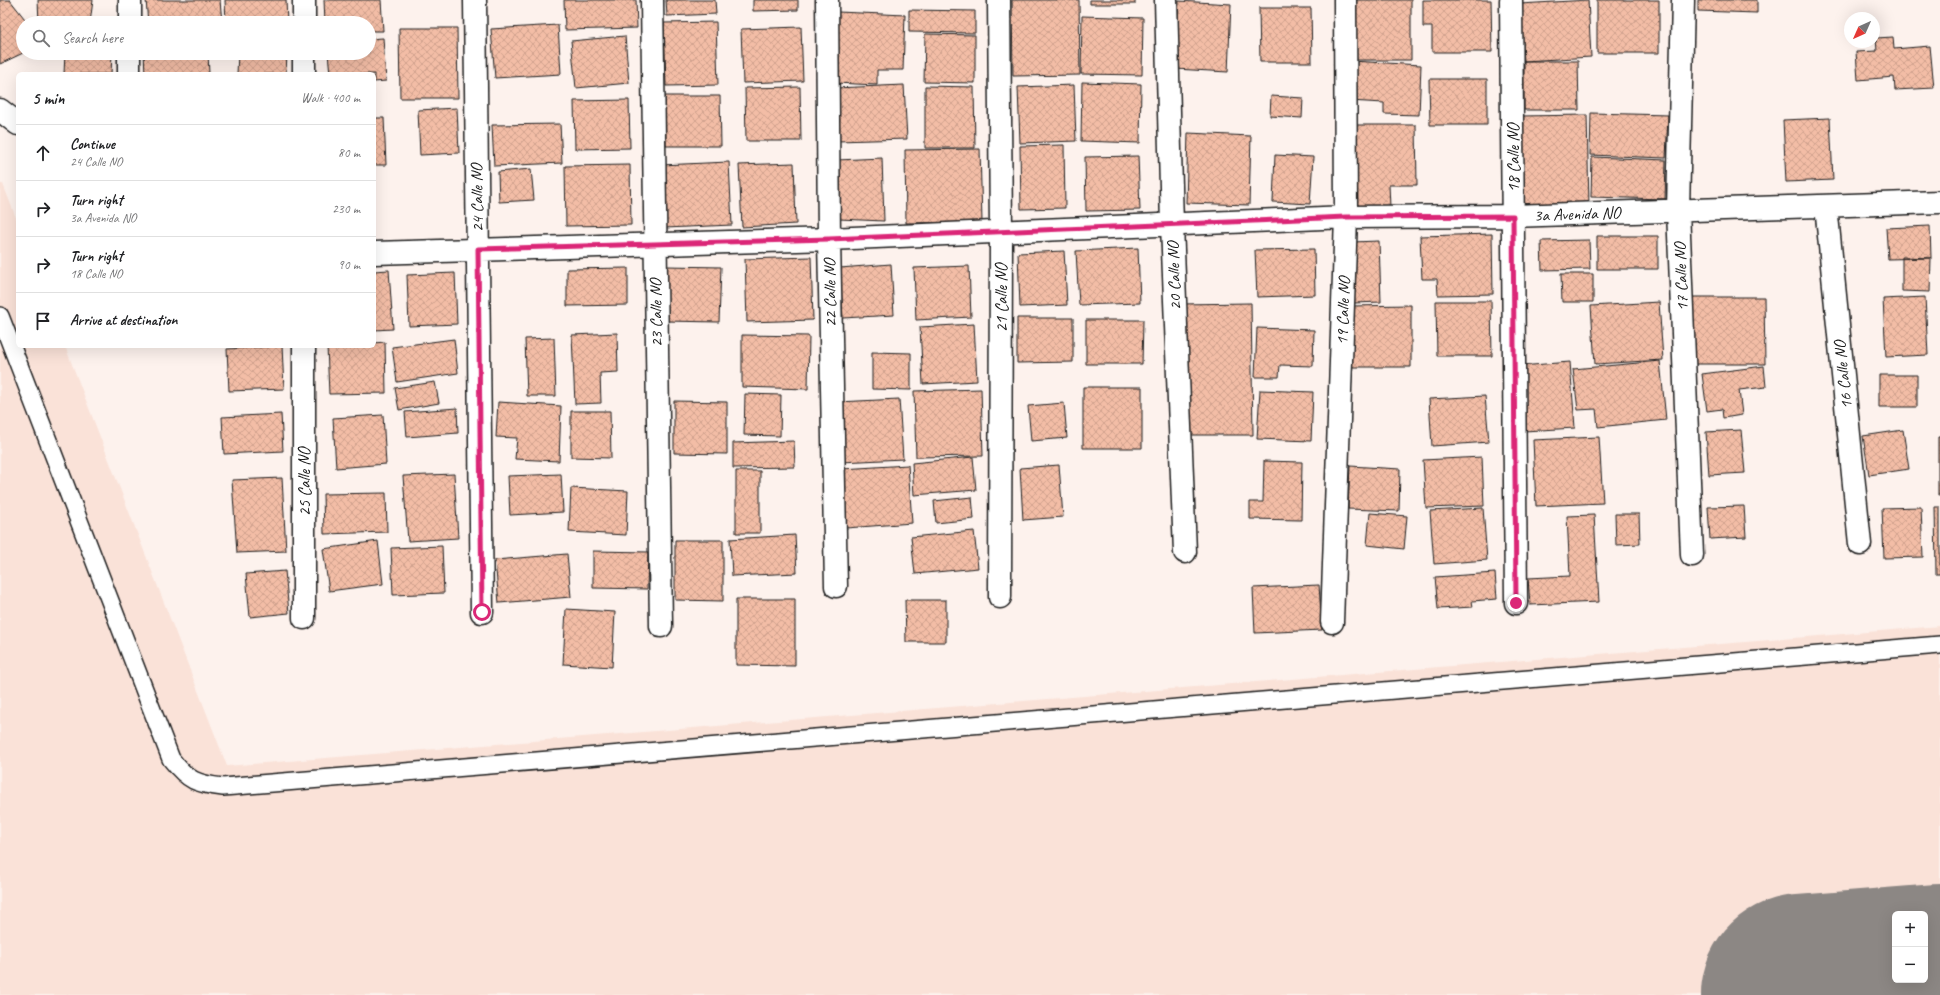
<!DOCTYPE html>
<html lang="en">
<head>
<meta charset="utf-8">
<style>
  :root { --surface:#fff; --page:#f2f2f2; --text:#202124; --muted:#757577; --line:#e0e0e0 }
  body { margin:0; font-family:Caveat,sans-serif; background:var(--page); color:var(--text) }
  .controls { position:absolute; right:12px; bottom:12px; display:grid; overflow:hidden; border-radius:6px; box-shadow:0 4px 16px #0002 }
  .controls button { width:36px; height:36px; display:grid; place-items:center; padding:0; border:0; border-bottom:1px solid var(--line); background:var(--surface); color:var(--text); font:20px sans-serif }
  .compass { position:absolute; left:1844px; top:12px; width:36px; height:36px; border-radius:50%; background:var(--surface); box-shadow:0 4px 16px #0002; rotate:225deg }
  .stop { position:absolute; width:12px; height:12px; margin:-9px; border:3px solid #db2777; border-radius:50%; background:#fff }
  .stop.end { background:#db2777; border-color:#fff; box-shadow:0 1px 4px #0008 }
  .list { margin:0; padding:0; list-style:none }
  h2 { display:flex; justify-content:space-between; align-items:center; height:52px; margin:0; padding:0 16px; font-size:17px }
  h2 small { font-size:13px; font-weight:400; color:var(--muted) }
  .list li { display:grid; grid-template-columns:26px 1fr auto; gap:12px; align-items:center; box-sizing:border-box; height:56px; padding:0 16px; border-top:1px solid var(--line) }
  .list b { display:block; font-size:15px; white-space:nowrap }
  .list p { margin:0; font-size:13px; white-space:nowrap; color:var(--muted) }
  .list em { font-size:13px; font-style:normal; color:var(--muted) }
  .icon { flex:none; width:22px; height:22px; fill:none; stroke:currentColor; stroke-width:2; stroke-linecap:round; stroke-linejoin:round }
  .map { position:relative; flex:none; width:1940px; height:995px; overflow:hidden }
  .search { position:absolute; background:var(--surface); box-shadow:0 4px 16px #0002; left:16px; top:16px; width:360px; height:44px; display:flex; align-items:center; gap:10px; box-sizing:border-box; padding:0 14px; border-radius:22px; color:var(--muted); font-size:15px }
  .panel { position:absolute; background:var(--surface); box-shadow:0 4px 16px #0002; left:16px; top:72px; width:360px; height:276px; border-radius:6px }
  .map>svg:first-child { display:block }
</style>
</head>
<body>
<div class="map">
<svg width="1940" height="995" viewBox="0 0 1940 995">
  <defs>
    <pattern id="building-cross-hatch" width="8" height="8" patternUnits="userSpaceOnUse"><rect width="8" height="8" fill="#f3bda6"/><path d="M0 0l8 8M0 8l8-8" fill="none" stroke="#d0a28e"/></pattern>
  </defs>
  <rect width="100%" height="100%" fill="#fdf2ed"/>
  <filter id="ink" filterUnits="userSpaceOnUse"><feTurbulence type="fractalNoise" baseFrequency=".025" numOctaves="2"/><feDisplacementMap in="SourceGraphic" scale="8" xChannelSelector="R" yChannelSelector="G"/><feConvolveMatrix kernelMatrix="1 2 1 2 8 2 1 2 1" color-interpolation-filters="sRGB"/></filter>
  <g filter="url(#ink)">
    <path fill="#fae2d8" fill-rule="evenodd" d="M0 184H3L18 223V346H65L227 766 1940 626V995H0ZM1895 914H1925V980H1895Z"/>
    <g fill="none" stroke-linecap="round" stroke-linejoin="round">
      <path stroke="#8c8784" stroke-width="200" d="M1801 995 1940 984"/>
    </g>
    <path fill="url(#building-cross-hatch)" stroke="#1c1c1c" d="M0 0H10L28 23H23V53L0 64Z
      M38 0H93L90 23H39Z
      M146 0H220L222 23H148Z
      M225 0H286L287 23H226Z
      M324 0H381L383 31H369V23H325Z
      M564 0H636L637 28 565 30Z
      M666 0H715L716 14 667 16Z
      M753 0H798V10L753 11Z
      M1012 0H1079L1080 75 1013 76Z
      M1090 0H1135V4H1090Z
      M1350 0H1411V60H1350Z
      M1423 0H1491L1492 52H1432V27H1423Z
      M1588 0 1591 57 1524 61 1520 4Z
      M1597 0H1659V53H1597Z
      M1698 0H1757V13L1698 11Z
      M1179 1 1231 4 1228 72 1175 69Z
      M1259 8H1311L1312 62H1260Z
      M909 10 975 11V33L909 32Z
      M838 12 905 15 903 70H877V85L835 83Z
      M1082 16 1143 18 1142 75 1081 74Z
      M716 22 718 85 666 86 664 23Z
      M558 25 561 74 495 78 491 29Z
      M801 27 803 81 743 83 741 29Z
      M399 28H457L458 98H400Z
      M925 34 975 35V83L924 82Z
      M625 36 629 83 576 88 571 41Z
      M1893 37 1894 49 1930 46 1934 88 1895 90 1894 77 1858 80 1856 52 1877 51 1876 38Z
      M383 38 386 81 374 82V74H330L328 53H369V39Z
      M65 53H112L111 74H64Z
      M144 53H208L209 74H145Z
      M238 53H287L286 74H237Z
      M1351 61 1421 65 1419 115 1384 114V103L1349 101Z
      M1524 61H1578L1579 110H1524Z
      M1429 79H1487V125H1430Z
      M1082 82 1141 84 1140 143 1081 141Z
      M904 85 907 139 837 141 835 88Z
      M1074 85 1076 141 1020 143 1018 87Z
      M925 86 974 87 975 148H925Z
      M800 87 801 141H746L745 88Z
      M665 96H720L721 146H666Z
      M1271 96 1303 98 1302 118 1270 116Z
      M629 100 630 148 575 149 574 101Z
      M457 108 459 153 420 155 418 110Z
      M1591 113 1668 115 1666 158 1590 155Z
      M1587 115 1589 207 1523 208 1521 116Z
      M374 118H384L386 165H374Z
      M1830 118 1833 180 1786 182 1783 120Z
      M560 124 562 163 494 166 492 125Z
      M1356 125H1416L1417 185H1389L1390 207 1349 208Z
      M1188 133 1251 136 1249 205 1186 203Z
      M1064 145 1065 208 1021 209 1020 146Z
      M980 149 982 222 906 223 905 150Z
      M1275 155 1313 157 1310 204 1273 202Z
      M1138 156 1140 210 1086 211 1085 157Z
      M1592 157 1666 160 1665 199 1591 197Z
      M882 158 884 221 839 219 837 160Z
      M729 162 732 225 665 228 661 165Z
      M794 163 796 224 742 227 739 165Z
      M630 165 631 225 566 226 565 166Z
      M531 169 534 200 499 202 498 172Z
      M1930 226 1931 258 1888 259 1886 228Z
      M1492 234 1493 294 1438 295 1437 279H1422L1420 236Z
      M1597 236H1658V269H1597Z
      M1589 240 1590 269 1542 270 1541 241Z
      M1379 241 1381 302 1354 303 1352 242Z
      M1138 248 1140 303 1079 305 1076 251Z
      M1314 249 1315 295 1257 297 1255 250Z
      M1064 251 1067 305 1020 307 1018 253Z
      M811 257 813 320 747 322 745 259Z
      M1902 257 1931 258 1930 292 1902 291Z
      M891 264 894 315 843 318 840 268Z
      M667 266 721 267 719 322 666 321Z
      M969 266 971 317 916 320 914 268Z
      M628 268V305L567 306V269Z
      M389 270 393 329 374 330V271Z
      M455 273 457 324 409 326 407 275Z
      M1561 274H1593V302H1562Z
      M1690 297H1764L1765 364H1691Z
      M1925 297 1928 355 1886 357 1883 299Z
      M1436 301H1491L1492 356H1437Z
      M1659 302 1663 360 1595 364 1591 306Z
      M1251 303 1253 435H1183L1181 304Z
      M1411 305V367H1351V306Z
      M1017 318H1073V362L1017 363Z
      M1086 320H1143L1142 364H1086Z
      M974 324 977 381 923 384 920 327Z
      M1257 328 1314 330 1313 366 1280 365 1279 377H1255Z
      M617 333 618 372 600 373 601 403 575 404 572 335Z
      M742 335 809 336 808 389 742 387Z
      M554 338 556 396H527L525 339Z
      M454 339 458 373 397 382 392 347Z
      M385 342 386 393 329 394 327 346H374V343Z
      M282 346 284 389 229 391 227 349Z
      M872 352 911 353V390L872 389Z
      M1660 361 1666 420 1598 427 1596 409 1578 410 1573 369Z
      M1570 362 1575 428 1524 431 1520 366Z
      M1764 366 1766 387 1739 390 1742 415 1723 418 1722 409 1707 411 1702 374Z
      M1879 375H1917V407H1879Z
      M435 382 439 403 399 410 395 388Z
      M1083 387H1142V448H1083Z
      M981 389 983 456 916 457 914 391Z
      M1260 390 1313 392 1311 441 1257 439Z
      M745 394 781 395 780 436 744 435Z
      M1485 396 1489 442 1432 446 1429 399Z
      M899 399 903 459 841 462 838 402Z
      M674 401 727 402V454L674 453Z
      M498 402 561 406 559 461 515 459 517 438 496 437Z
      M1064 403 1067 438 1031 441 1028 406Z
      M457 408 458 433 407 437 405 412Z
      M571 411H610L611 458 571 457Z
      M281 414 283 451 224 454 222 417Z
      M383 415 386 464 336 468 333 418Z
      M1741 430 1745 473 1709 475 1706 432Z
      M1903 430 1909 469 1869 475 1863 436Z
      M1599 437 1603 503 1536 506 1533 440Z
      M1938 437H1940V495H1938Z
      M794 441 795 467 733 468V443Z
      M973 457 976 490 914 495 912 463Z
      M1482 457 1484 506 1426 508 1423 460Z
      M1264 461 1302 462 1301 520 1250 519V502H1263Z
      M908 465 912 523 846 528 842 469Z
      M1059 465 1063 517 1023 520 1020 468Z
      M1350 466 1400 469 1399 511 1348 509Z
      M736 471H760V533H736Z
      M454 474 458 538 408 541 403 476Z
      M561 474 563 512 510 515 508 476Z
      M282 478 286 551 237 553 232 480Z
      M571 488 628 491 626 535 569 532Z
      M386 493 387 532 324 534 323 494Z
      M972 497 974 519 936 523 934 501Z
      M1744 506 1746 537 1710 539 1708 507Z
      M1921 507 1923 557 1884 558 1882 508Z
      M1935 507H1940V574H1936Z
      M1483 508 1487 560 1434 564 1430 511Z
      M1370 513 1407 516 1404 549 1367 545Z
      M1615 514H1639L1640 544 1616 545Z
      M1594 515 1599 602 1530 605 1528 578 1570 576 1567 516Z
      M974 531 978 568 915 574 911 537Z
      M795 535 797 573 732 576 730 539Z
      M675 540H723V601L675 600Z
      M378 541 383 584 329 591 323 549Z
      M442 546 444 593 393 595 391 548Z
      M593 551 648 552 647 589 593 588Z
      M567 554 571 597 499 603 495 560Z
      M285 571 289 613 250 617 246 574Z
      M1495 573 1497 599 1472 601 1473 607 1438 609 1435 577Z
      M1319 585 1322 630 1255 633 1253 588Z
      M736 599H795V666L736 665Z
      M905 600H946V642H906Z
      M566 609 615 612 612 667 563 664Z"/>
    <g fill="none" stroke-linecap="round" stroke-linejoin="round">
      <g stroke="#1c1c1c" stroke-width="20">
        <path id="lane" d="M0 316 171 759C188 781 197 784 223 787L1940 645"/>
      </g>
      <g stroke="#1c1c1c" stroke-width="25">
        <path id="street" d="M304 0V23
          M475 0 482 612
          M652 0 661 626
          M827 0 829 239 836 586
          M999 0 1001 232 1000 597
          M1166 0 1172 225 1185 552
          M1511 0 1516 603
          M1683 0 1678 210 1692 555
          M130 23V0
          M304 53V74
          M129 74V53
          M0 110 18 124
          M1826 206 1860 544
          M374 253 829 239 1346 217 1513 216 1940 202
          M304 618V346
          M1332 622 1346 217 1345 0"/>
      </g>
      <use href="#lane" stroke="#fff" stroke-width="17"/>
      <use href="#street" stroke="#fff" stroke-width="22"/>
    </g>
  </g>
  <g fill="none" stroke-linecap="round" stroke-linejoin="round" filter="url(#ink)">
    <path stroke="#db2777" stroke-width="5" d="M482 612 478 249 829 239 1346 217 1513 216 1516 603"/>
  </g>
  <g text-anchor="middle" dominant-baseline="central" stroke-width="3" stroke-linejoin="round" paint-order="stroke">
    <g font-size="17" fill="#1c1c1c" stroke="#fff">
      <text transform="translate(1513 158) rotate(-90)">18 Calle NO</text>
      <text transform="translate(477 198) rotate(-91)">24 Calle NO</text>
      <text transform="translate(1577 214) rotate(-2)">3a Avenida NO</text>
      <text transform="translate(1174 276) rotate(-92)">20 Calle NO</text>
      <text transform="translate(1681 277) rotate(-92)">17 Calle NO</text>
      <text transform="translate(830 293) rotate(-91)">22 Calle NO</text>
      <text transform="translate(1001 298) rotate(-90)">21 Calle NO</text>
      <text transform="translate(1343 311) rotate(-88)">19 Calle NO</text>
      <text transform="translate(656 313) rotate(-91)">23 Calle NO</text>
      <text transform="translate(1843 375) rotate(-96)">16 Calle NO</text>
      <text transform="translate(304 482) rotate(-90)">25 Calle NO</text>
    </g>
  </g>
</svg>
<div class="controls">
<button>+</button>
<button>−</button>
</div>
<svg class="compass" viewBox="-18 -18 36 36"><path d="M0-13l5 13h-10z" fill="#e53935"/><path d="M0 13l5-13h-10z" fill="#757577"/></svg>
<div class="stop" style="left:482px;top:612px"></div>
<div class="stop end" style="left:1516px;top:603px"></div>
<div class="search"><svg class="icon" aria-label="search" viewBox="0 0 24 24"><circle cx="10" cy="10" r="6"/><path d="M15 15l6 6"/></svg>Search here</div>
<section class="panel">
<h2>5 min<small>Walk · 400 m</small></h2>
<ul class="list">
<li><svg class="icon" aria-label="ahead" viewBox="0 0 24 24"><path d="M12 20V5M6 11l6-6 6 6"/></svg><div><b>Continue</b><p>24 Calle NO</p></div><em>80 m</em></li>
<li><svg class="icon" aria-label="right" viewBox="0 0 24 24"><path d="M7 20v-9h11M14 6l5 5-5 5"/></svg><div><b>Turn right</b><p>3a Avenida NO</p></div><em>230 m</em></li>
<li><svg class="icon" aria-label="right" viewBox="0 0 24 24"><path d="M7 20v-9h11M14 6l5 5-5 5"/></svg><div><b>Turn right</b><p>18 Calle NO</p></div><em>90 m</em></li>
<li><svg class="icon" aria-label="arrive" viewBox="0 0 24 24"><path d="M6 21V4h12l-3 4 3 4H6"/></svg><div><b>Arrive at destination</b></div></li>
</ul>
</section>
</div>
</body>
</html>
